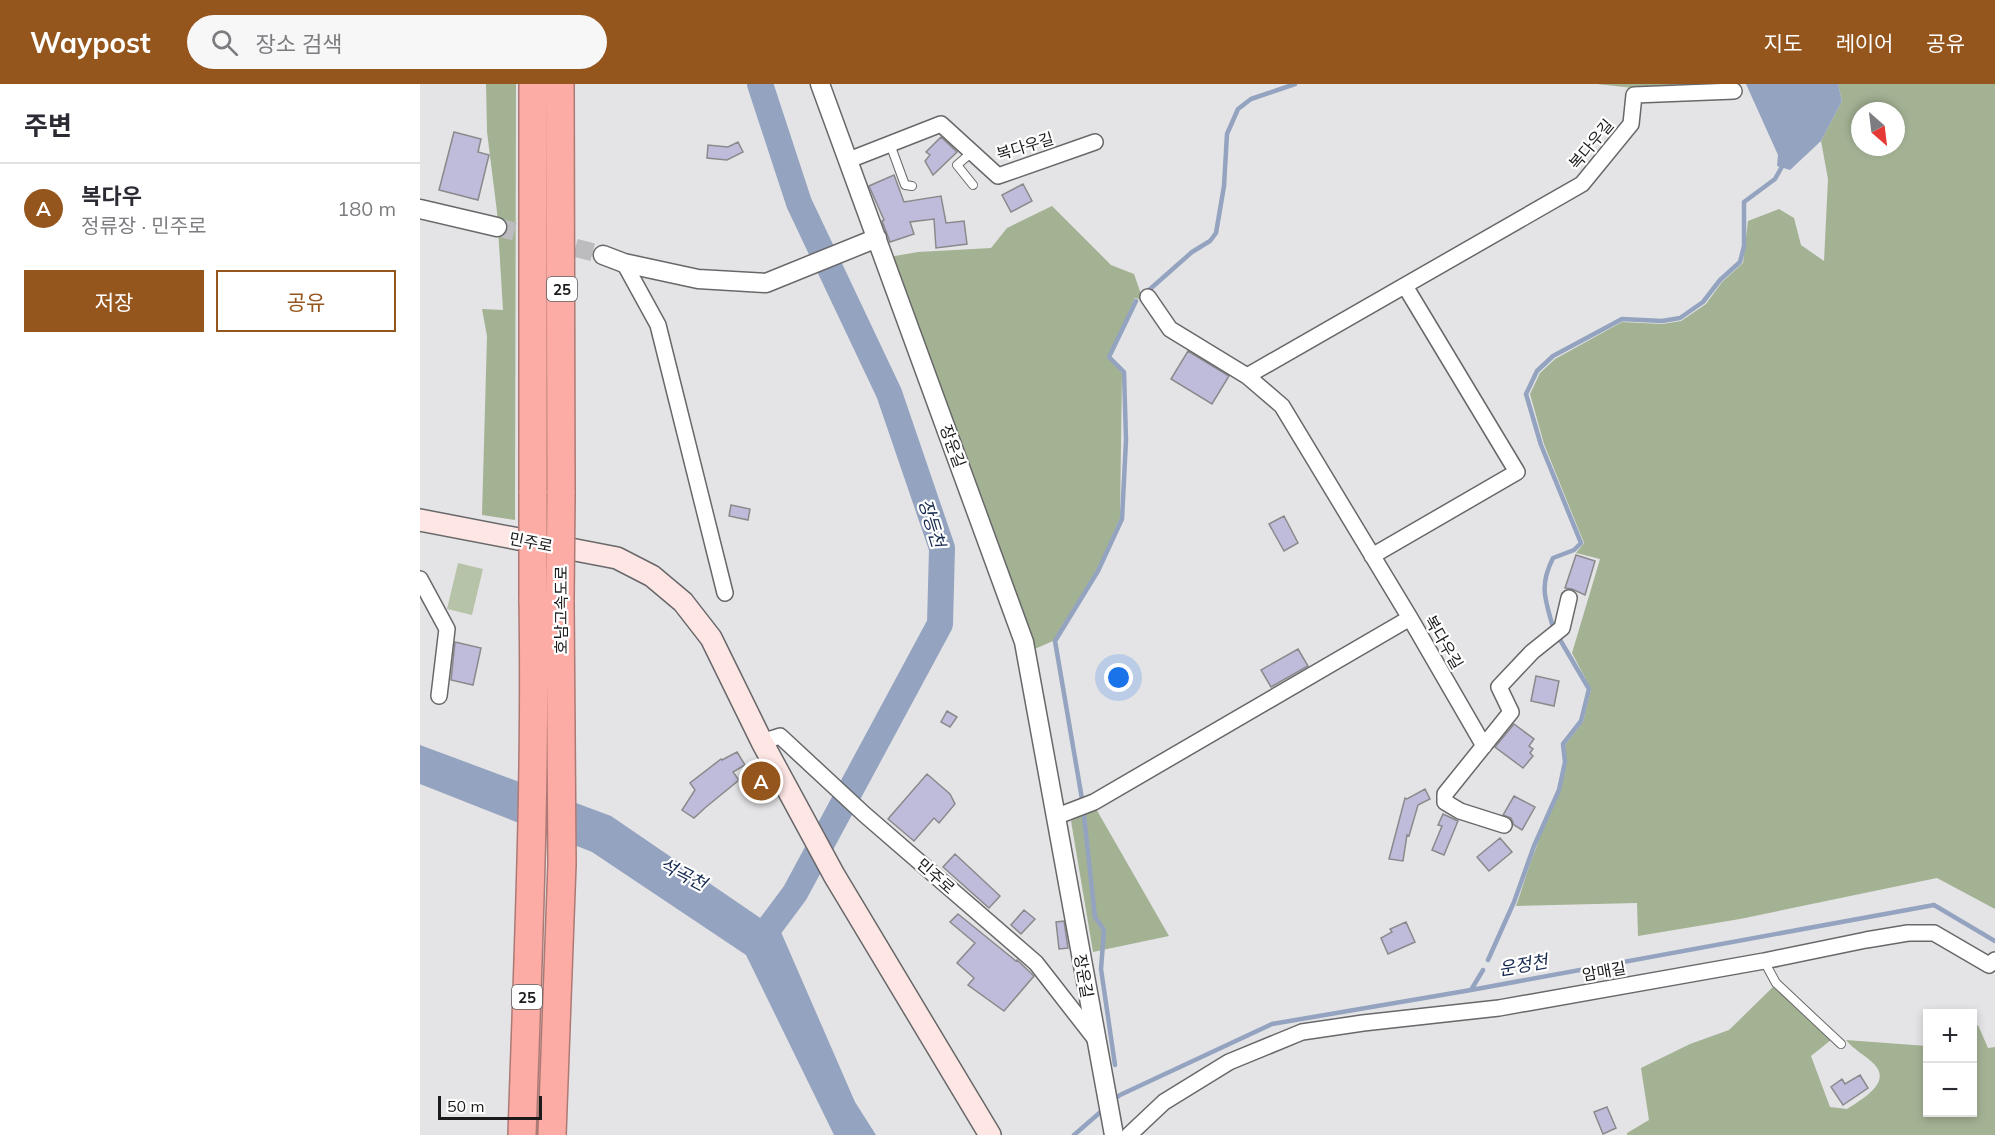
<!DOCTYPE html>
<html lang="ko">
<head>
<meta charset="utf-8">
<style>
  :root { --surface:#fff; --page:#f7f7f7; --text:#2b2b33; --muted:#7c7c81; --line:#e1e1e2; --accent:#95561d }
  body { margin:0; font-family:Mulish,"Noto Sans KR",sans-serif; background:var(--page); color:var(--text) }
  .controls { position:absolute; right:18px; bottom:18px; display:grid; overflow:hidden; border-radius:0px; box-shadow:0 3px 9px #0003 }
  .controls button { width:54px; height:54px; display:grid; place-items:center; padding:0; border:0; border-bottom:2px solid var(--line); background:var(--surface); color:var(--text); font:30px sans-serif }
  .compass { position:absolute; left:1431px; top:18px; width:54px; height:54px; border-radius:50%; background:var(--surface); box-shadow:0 3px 9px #0003; rotate:152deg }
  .scale { position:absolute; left:18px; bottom:15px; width:104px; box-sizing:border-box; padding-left:6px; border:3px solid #1b1b1c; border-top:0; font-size:16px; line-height:21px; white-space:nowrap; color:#1b1b1c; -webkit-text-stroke:4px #fff; paint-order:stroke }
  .you { position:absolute; left:699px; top:594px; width:21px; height:21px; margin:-15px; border:4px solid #fff; border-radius:50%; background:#1a73e8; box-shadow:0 0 0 9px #1a73e833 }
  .badge { display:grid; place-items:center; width:39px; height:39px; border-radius:50%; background:var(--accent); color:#fff; font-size:20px; font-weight:700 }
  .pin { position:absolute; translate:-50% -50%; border:3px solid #fff; box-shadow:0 2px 6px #0006 }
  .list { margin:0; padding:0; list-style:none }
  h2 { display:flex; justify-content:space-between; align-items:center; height:78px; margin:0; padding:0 24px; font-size:26px }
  h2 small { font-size:20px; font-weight:400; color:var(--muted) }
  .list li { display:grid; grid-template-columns:39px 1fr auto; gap:18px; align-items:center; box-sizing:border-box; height:90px; padding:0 24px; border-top:2px solid var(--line) }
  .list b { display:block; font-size:22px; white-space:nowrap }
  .list p { margin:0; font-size:20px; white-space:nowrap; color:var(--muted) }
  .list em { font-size:20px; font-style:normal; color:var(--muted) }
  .actions { display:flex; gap:12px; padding:18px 24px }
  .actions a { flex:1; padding:14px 0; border:2px solid var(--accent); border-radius:0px; text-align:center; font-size:21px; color:var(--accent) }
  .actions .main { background:var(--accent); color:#fff }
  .icon { flex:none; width:33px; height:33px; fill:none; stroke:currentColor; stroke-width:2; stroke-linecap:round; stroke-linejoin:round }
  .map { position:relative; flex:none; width:1575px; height:1051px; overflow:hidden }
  header { display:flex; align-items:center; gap:36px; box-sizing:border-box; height:84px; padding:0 30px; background:var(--accent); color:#fff }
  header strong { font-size:28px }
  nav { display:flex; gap:33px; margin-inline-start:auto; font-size:21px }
  .search { width:420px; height:54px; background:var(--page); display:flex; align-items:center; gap:15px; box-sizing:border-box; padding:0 21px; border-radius:33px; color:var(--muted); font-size:22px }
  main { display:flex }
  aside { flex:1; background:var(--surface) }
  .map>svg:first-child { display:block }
</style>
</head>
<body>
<header>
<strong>Waypost</strong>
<div class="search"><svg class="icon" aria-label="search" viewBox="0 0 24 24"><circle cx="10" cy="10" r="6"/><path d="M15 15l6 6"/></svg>장소 검색</div>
<nav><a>지도</a><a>레이어</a><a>공유</a></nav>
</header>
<main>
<aside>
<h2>주변<small></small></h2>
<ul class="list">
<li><span class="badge">A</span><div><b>복다우</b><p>정류장 · 민주로</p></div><em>180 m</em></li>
</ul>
<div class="actions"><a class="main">저장</a><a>공유</a></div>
</aside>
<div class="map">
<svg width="1575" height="1051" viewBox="0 0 1575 1051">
  <rect width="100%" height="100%" fill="#e4e4e6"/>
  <path fill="#b7c3a9" d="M38 479 63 485 52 531 27 525Z"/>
  <path fill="#a4b294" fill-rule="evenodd" d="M66 0H96L95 436 62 431 67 252 62 225 83 226 77 128 67 48Z
    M1177 0H1316L1213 4Z
    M1418 0H1575V825L1517 794 1320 835 1218 852 1217 819 1096 822C1103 803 1108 783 1116 764 1129 727 1150 701 1145 661L1163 638 1171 605 1152 569 1180 475 1156 469 1164 459 1124 360 1110 310 1120 289 1135 275 1202 238 1242 240 1261 237 1286 220 1302 198 1323 179 1328 137 1359 125 1374 134 1381 161 1404 177 1408 95 1401 57 1422 17ZM1440 27H1476V63H1440Z
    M632 122 691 181 714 190 723 216 715 214 688 273 702 289 700 434 677 486 633 557 610 567 469 173 498 168 571 164 587 144Z
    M675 723 749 852 673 868 651 737Z
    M1354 902 1411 956 1391 972 1410 1023 1427 1025C1440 1016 1473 999 1454 980 1445 971 1434 966 1426 956L1507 962 1508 1028H1552L1553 944 1558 941 1568 964 1575 963V1051H1207V1049L1229 1036 1221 984 1270 960 1309 946Z"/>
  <path fill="#94a3bf" d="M1326 0H1418L1422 17 1401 57 1370 86 1357 82 1358 71Z
    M0 661 191 732 361 848 435 1018 456 1051H414L326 871 172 768 0 700Z"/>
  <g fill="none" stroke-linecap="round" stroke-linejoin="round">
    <path stroke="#94a3bf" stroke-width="4.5" d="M729 206 772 168 790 157 796 149 804 102 807 50 818 25 831 15 875 0
      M1133 543C1125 515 1119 502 1133 474L1154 466 1161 459 1121 361 1106 310 1117 287 1133 272 1202 235 1242 237 1260 234 1283 218 1300 196 1320 178 1324 162V118L1355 95 1364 79
      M662 715 635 557 678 487 702 435 706 356 704 288 689 273 716 217
      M664 732 675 833 684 846 681 885 695 981
      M1068 876 1094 818 1114 762 1139 706 1145 678 1143 660 1161 637 1169 605 1139 554
      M1051 906 1063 886
      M692 1017 700 1011 852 940 1051 906 1514 821 1575 857
      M654 1051 684 1025"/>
    <path stroke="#94a3bf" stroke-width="26" d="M337 860 375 809 520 540 522 464 469 309 379 119 340 0"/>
  </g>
  <path fill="#bfbcdb" stroke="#8a898b" stroke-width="1.5" d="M34 48 61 55 58 68 69 71 58 116 19 106Z
    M521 53 537 68 513 91 505 77 510 71 506 68Z
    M318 58 323 68 307 76 287 74 288 61 308 63Z
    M474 91 484 118 521 112 526 139 544 137 547 160 516 164 514 135 490 138 494 150 470 158 462 137 464 136 449 102Z
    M603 100 612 117 591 128 582 111Z
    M768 267 809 292 792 320 751 295Z
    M311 421 330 425 328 436 309 432Z
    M864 432 878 459 864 467 849 440Z
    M1156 471 1175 477 1165 511 1152 505 1145 504Z
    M35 558 61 564 53 601 31 596Z
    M878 565 888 582 851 603 841 586Z
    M1116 592 1139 597 1134 622 1111 617Z
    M527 627 537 633 530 643 521 638Z
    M1094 640 1114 655 1109 662 1113 665 1110 669 1113 672 1103 684 1075 663Z
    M317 668 325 681 313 688 319 696 286 723 274 734 262 726 275 706 270 699 301 675 302 676Z
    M507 690 530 710 535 720 519 739 514 734 494 757 468 735Z
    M1005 705 1010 715 998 721 989 752 987 751 983 777 969 775 985 714 987 715Z
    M1094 712 1115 723 1102 746 1094 741 1091 734 1083 731Z
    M1023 730 1038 737 1024 771 1012 766 1022 742 1018 741Z
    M1080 754 1092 768 1069 787 1057 773Z
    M535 770 580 812 569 824 523 783Z
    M604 826 615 835 601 850 591 841Z
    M538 830 596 877 597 876 614 892 584 927 548 901 554 894 537 879 555 859 530 838Z
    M644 837 648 864 639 865 636 838Z
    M986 838 995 858 968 870 961 854 972 848 970 845Z
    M1440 991 1448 1004 1423 1021 1411 1003 1422 995 1425 1000Z
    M1187 1023 1196 1044 1183 1050 1174 1028Z"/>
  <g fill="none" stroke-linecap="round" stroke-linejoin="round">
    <path stroke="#bcbcbe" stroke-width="18" stroke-dasharray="18 9" stroke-linecap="butt" d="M77 143 183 171"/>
    <g stroke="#68686a" stroke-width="10">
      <path id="service" d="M470 60 485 101 492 102
        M552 68 537 81 553 101
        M1344 877 1356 899 1421 960"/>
    </g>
    <g stroke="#68686a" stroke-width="18">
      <path id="minor" d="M429 76 521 40 578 92 675 58
        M204 179 238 241 305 509
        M728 213 750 245 827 292 862 322 990 534 1064 662
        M827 292 1162 100 1211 40 1214 11 1314 7
        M952 472 1097 388 985 202
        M0 495 27 545 19 612
        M342 658 360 652 444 730 616 879 676 956
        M635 733 674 718 990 534
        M1084 741 1040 727 1025 718V710L1091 628 1079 603 1112 568 1142 544 1149 514
        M709 1051 744 1018 809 978 882 948 943 939 1079 924 1344 877 1446 856 1488 849H1514L1569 881 1575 876"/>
    </g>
    <g stroke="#68686a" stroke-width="21">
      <path id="tertiary" d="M400 0 604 558 694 1051
        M0 125 77 143
        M183 171 204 179 278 195 346 199 457 154"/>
    </g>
    <g stroke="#68686a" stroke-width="24">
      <path id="secondary" d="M0 436 197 474 232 492 263 518 291 554 342 658 414 791 570 1051"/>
    </g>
    <g stroke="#ad7974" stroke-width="30">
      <path id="motorway" d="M140 0 141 410
        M113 410V0
        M102 1051C108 872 116 694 113 515
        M132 1051 142 780 140 516"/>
    </g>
    <use href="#service" stroke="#fff" stroke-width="8"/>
    <use href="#minor" stroke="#fff" stroke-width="15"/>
    <use href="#tertiary" stroke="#fff" stroke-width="18"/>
    <use href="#secondary" stroke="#fee6e4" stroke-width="21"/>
    <use href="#motorway" stroke="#fcaca4" stroke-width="27"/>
    <g stroke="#ad7974" stroke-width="30" stroke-linecap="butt">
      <path id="motorway-bridge" d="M113 410V515
        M140 516 141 410"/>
    </g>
    <use href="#motorway-bridge" stroke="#fcaca4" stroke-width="27"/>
  </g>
  <g text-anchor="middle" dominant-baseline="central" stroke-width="4.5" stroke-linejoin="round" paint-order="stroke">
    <g fill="#fff" stroke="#5f5f60" stroke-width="1.5">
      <rect x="127" y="193" width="30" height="24" rx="4.5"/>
      <rect x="92" y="901" width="30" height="24" rx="4.5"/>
    </g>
    <g font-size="15" font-weight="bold" fill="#1b1b1c">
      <text x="142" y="205">25</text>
      <text x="107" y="913">25</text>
    </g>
    <g font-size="16" fill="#1b1b1c" stroke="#fff">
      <text transform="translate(1171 60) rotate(-50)">복다우길</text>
      <text transform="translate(605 62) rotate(-17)">복다우길</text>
      <text transform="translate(533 362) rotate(70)">장운길</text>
      <text transform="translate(111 458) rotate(11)">민주로</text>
      <text transform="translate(141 526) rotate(-90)">호남고속도로</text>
      <text transform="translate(1024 558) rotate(60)">복다우길</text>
      <text transform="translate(516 792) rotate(41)">민주로</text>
      <text transform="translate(1184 887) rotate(-10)">암매길</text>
      <text transform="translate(664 892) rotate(80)">장운길</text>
    </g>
    <g font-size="18" font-style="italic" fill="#16294f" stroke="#fff">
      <text transform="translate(512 439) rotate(73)">장등천</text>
      <text transform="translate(263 790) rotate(27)">석곡천</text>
      <text transform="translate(1103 881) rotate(-10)">운정천</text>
    </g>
  </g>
</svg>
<div class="controls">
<button>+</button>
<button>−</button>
</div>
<svg class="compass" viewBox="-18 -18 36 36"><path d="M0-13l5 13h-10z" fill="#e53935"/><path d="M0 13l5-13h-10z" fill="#7c7c81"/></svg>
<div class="scale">50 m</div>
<div class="you"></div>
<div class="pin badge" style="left:341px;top:697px">A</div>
</div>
</main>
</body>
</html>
